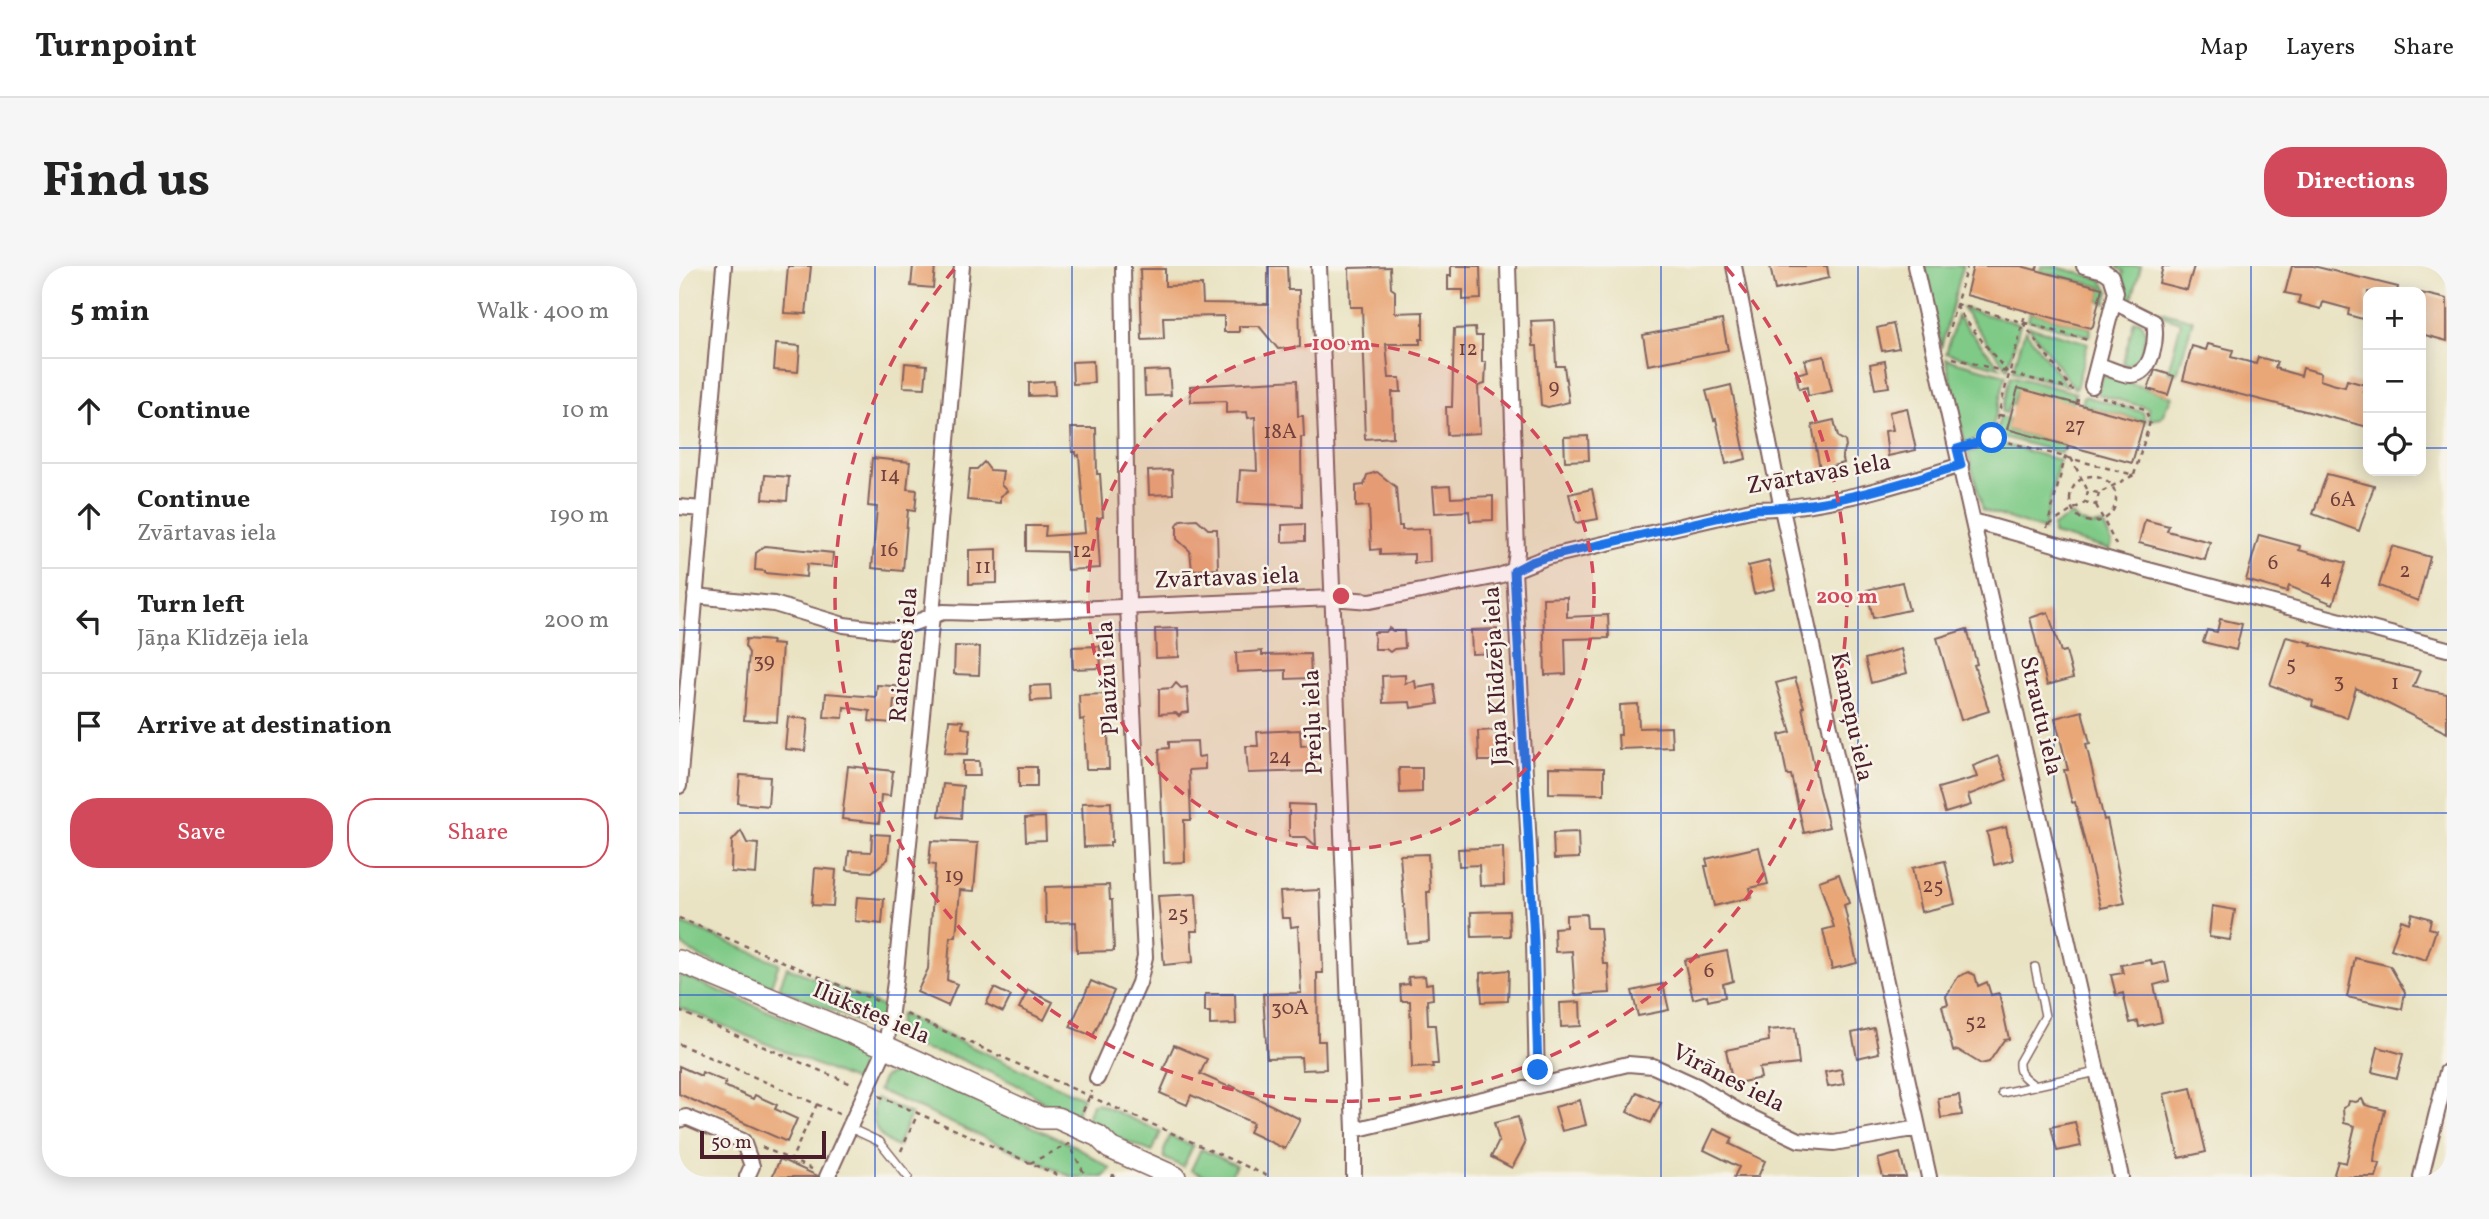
<!DOCTYPE html>
<html lang="en">
<head>
<meta charset="utf-8">
<style>
  :root { --surface:#fff; --page:#f6f6f6; --text:#222; --muted:#767676; --line:#e0e0e0; --accent:#d1495b }
  body { margin:0; font-family:Vollkorn,serif; background:var(--page); color:var(--text) }
  .controls { position:absolute; right:21px; top:21px; display:grid; overflow:hidden; border-radius:14px; box-shadow:0 4px 18px #0003 }
  .controls button { width:63px; height:63px; display:grid; place-items:center; padding:0; border:0; border-bottom:2px solid var(--line); background:var(--surface); color:var(--text); font:35px sans-serif }
  .scale { position:absolute; left:21px; bottom:18px; width:126px; box-sizing:border-box; padding-left:7px; border:4px solid #4a1f2b; border-top:0; font-size:19px; line-height:24px; white-space:nowrap; color:#4a1f2b; -webkit-text-stroke:5px #f7f3e8; paint-order:stroke }
  .stop { position:absolute; width:21px; height:21px; margin:-16px; border:5px solid #1a73e8; border-radius:50%; background:#fff }
  .stop.end { background:#1a73e8; border-color:#fff; box-shadow:0 2px 7px #0008 }
  .list { margin:0; padding:0; list-style:none }
  h2 { display:flex; justify-content:space-between; align-items:center; height:91px; margin:0; padding:0 28px; font-size:30px }
  h2 small { font-size:23px; font-weight:400; color:var(--muted) }
  .list li { display:grid; grid-template-columns:46px 1fr auto; gap:21px; align-items:center; box-sizing:border-box; height:105px; padding:0 28px; border-top:2px solid var(--line) }
  .list b { display:block; font-size:26px; white-space:nowrap }
  .list p { margin:0; font-size:23px; white-space:nowrap; color:var(--muted) }
  .list em { font-size:23px; font-style:normal; color:var(--muted) }
  .actions { display:flex; gap:14px; padding:21px 28px }
  .actions a { flex:1; padding:16px 0; border:2px solid var(--accent); border-radius:28px; text-align:center; font-size:24px; color:var(--accent) }
  .actions .main { background:var(--accent); color:#fff }
  .icon { flex:none; width:38px; height:38px; fill:none; stroke:currentColor; stroke-width:2; stroke-linecap:round; stroke-linejoin:round }
  .map { position:relative; flex:none; width:1768px; height:911px; overflow:hidden; border-radius:28px }
  header { display:flex; align-items:center; gap:42px; box-sizing:border-box; height:98px; padding:0 35px; background:var(--surface); border-bottom:2px solid var(--line) }
  header strong { font-size:33px }
  nav { display:flex; gap:38px; margin-inline-start:auto; font-size:24px }
  .intro { display:flex; align-items:center; justify-content:space-between; box-sizing:border-box; height:168px; padding:0 42px }
  h1 { margin:0; font-size:49px }
  .button { padding:18px 32px; border-radius:28px; background:var(--accent); color:#fff; font-size:24px; font-weight:700 }
  main { display:flex; gap:42px; padding:0 42px }
  aside { flex:1; background:var(--surface); border-radius:28px; box-shadow:0 4px 18px #0003 }
  .map>svg:first-child { display:block }
</style>
</head>
<body>
<header>
<strong>Turnpoint</strong>
<nav><a>Map</a><a>Layers</a><a>Share</a></nav>
</header>
<div class="intro"><h1>Find us</h1><a class="button">Directions</a></div>
<main>
<aside>
<h2>5 min<small>Walk · 400 m</small></h2>
<ul class="list">
<li><svg class="icon" aria-label="ahead" viewBox="0 0 24 24"><path d="M12 20V5M6 11l6-6 6 6"/></svg><div><b>Continue</b></div><em>10 m</em></li>
<li><svg class="icon" aria-label="ahead" viewBox="0 0 24 24"><path d="M12 20V5M6 11l6-6 6 6"/></svg><div><b>Continue</b><p>Zvārtavas iela</p></div><em>190 m</em></li>
<li><svg class="icon" aria-label="left" viewBox="0 0 24 24"><path d="M17 20v-9H6M10 6l-5 5 5 5"/></svg><div><b>Turn left</b><p>Jāņa Klīdzēja iela</p></div><em>200 m</em></li>
<li><svg class="icon" aria-label="arrive" viewBox="0 0 24 24"><path d="M6 21V4h12l-3 4 3 4H6"/></svg><div><b>Arrive at destination</b></div></li>
</ul>
<div class="actions"><a class="main">Save</a><a>Share</a></div>
</aside>
<div class="map">
<svg width="1768" height="911" viewBox="0 0 1768 911">
  <rect width="100%" height="100%" fill="#f7f3e8"/>
  <filter id="ink" filterUnits="userSpaceOnUse"><feTurbulence type="fractalNoise" baseFrequency=".0143" numOctaves="2"/><feDisplacementMap in="SourceGraphic" scale="14" xChannelSelector="R" yChannelSelector="G"/><feConvolveMatrix kernelMatrix="1 2 1 2 8 2 1 2 1" color-interpolation-filters="sRGB"/></filter>
  <filter id="wash" filterUnits="userSpaceOnUse"><feTurbulence type="fractalNoise" baseFrequency=".00686" numOctaves="4" result="noise"/><feDisplacementMap in="SourceGraphic" scale="28" xChannelSelector="R" yChannelSelector="G"/><feGaussianBlur stdDeviation="1.57" result="paint"/><feColorMatrix in="noise" values="0 0 0 0 0 0 0 0 0 0 0 0 0 0 0 0 0 1.4 0 .05"/><feComposite in="paint" operator="in"/></filter>
  <g filter="url(#wash)">
    <rect width="100%" height="100%" fill="#e9e3c3"/>
    <path fill="#7fca87" stroke="#647459" stroke-width="2" d="M1246 0H1284L1262 82Z
      M1362 0H1374L1422 13 1430 25 1427 37 1420 35 1423 21 1361 5Z
      M1439 0H1462L1452 37 1514 54 1498 108 1489 106 1502 56 1446 38 1441 26 1445 5 1438 2Z
      M1283 42 1341 58 1329 103Z
      M1351 46 1412 62 1410 70 1349 54Z
      M1278 50 1322 102 1267 87Z
      M1460 54C1471 64 1464 78 1461 91L1448 100 1444 96 1455 55Z
      M1349 60 1409 77 1397 122H1395Z
      M1346 64 1388 120 1334 105Z
      M1267 93 1327 109 1312 167 1286 177Z
      M1423 109 1493 130 1482 152 1471 154 1469 142 1418 128Z
      M1332 110 1397 127 1394 137 1338 125 1334 139H1331L1328 147 1323 146Z
      M1405 130 1464 146 1467 156 1403 139Z
      M1321 151 1330 153 1329 164 1385 178 1382 187 1317 169Z
      M1316 176 1380 194 1365 264 1304 244 1289 187Z
      M1393 249C1402 259 1412 261 1424 258L1433 277 1431 284 1374 268V260Z
      M0 656 100 697 92 720C73 712 12 692 2 677 0 671 0 663 0 656Z
      M108 701 207 742C202 753 198 761 185 758L100 722Z
      M0 708 180 783C191 794 188 804 183 818L0 741Z
      M221 748 404 832 396 850C375 848 358 830 340 820 321 810 300 802 281 793 264 786 239 787 225 773 218 766 219 757 221 748Z
      M222 804H229L396 880 432 903 424 911H393L199 824 205 811Z
      M197 832 232 848 218 881C197 871 190 854 197 832Z
      M418 837 482 866 473 886 406 858 413 838Z
      M491 870 514 880 504 901 485 892V885Z
      M522 883 557 899 551 911H527L512 904Z"/>
    <g id="blocks">
      <path fill="#e9a778" d="M109 0H132L127 48 105 47Z
        M234 0H256L254 22 232 20Z
        M589 0H608L609 24H620L621 81 599 83 580 60H560V66H545V50L484 51 485 73 463 74 461 3H486V20L523 19 524 37 589 38Z
        M772 0H801L802 33 784 34V24H769V10H772Z
        M1091 0H1148L1150 12 1096 24Z
        M1294 0H1342L1423 22 1414 60 1412 62 1287 29Z
        M1484 0H1515L1508 24 1480 17Z
        M1613 0H1634L1719 21 1718 26H1689L1687 54 1669 49 1670 43 1644 36 1642 43 1619 37 1621 30 1606 27Z
        M711 1 712 22 716 25V47L744 46V73H741V78H707L710 112H721L722 126H713L714 171 686 173 685 146H687L683 41H671L670 2Z
        M1742 27 1768 33V75L1742 68Z
        M875 54 877 100H885L890 136 869 141 862 139 858 80H854L852 55Z
        M1043 54 1049 84 969 99 964 69Z
        M1214 58 1220 82 1203 85 1198 62Z
        M796 62 797 70H803V96H807L806 118 799 120 801 167 768 169 767 141H773L775 63Z
        M97 78 121 80 119 106 95 104Z
        M1529 78 1554 84 1552 91 1577 98 1579 91 1598 96 1596 102 1622 110 1624 102 1642 107 1641 114 1653 118 1666 121 1668 114 1686 119 1684 126 1689 127V161L1504 114 1513 80 1527 84Z
        M1145 90 1153 125 1129 130 1128 121 1120 123 1117 108 1129 105 1126 94Z
        M414 95 415 117 394 118 393 96Z
        M1206 95 1210 121 1196 123 1191 98Z
        M226 97 248 99 246 122 224 121Z
        M490 104 492 129 466 130 465 105Z
        M1476 104 1495 110 1489 129 1469 123Z
        M618 114 619 150H624L625 171H622V183L623 240 559 237 561 204 578 205 576 151 569 152 568 146 547 147V135L512 136 511 120Z
        M375 115 376 129 350 130V117Z
        M1052 119 1067 193 1047 198 1037 153 1035 154 1027 125Z
        M1339 122 1465 156 1453 197 1328 163Z
        M1228 142 1237 184 1209 190 1206 165 1214 164 1210 146Z
        M1155 154 1159 171 1166 175 1167 181 1163 189 1165 197 1141 203 1133 159Z
        M392 162H417L418 208H421L424 251 418 252 421 302 388 304 387 286 347 285V260H367L366 270 406 267 400 189 397 190V186H393Z
        M909 170 910 194 886 195 885 171Z
        M193 192 231 196 228 223 238 224 236 245 229 244 224 305 193 302 198 241 189 240Z
        M305 196 311 204 324 205 322 219 328 225 321 230V237L288 234 291 203H298Z
        M493 204 494 228 470 229 469 205Z
        M698 206 717 221 720 260H723V264L750 263 751 296 735 297V288L701 289V283L692 284 690 240 677 241V220L685 219 688 209Z
        M1648 208 1695 220 1680 265 1634 248Z
        M86 209 110 211 108 235 84 233Z
        M771 220 772 232 814 230V254L791 255 790 245 756 247 754 221Z
        M913 223 919 253 897 257 890 228Z
        M518 253 529 263H538L539 303 513 304 511 285 498 273V259L502 254Z
        M1466 254 1490 260 1488 265 1531 276 1526 294 1460 277Z
        M626 258V275L603 276V259Z
        M1580 269 1621 280 1620 284 1667 297 1654 338 1610 320 1608 326 1567 314Z
        M86 280 154 287 153 301 128 298 127 311 86 307V305L76 304 77 287Z
        M1713 280 1751 291 1739 335 1700 320Z
        M318 283V317L290 318V284Z
        M1090 295 1096 323 1075 328 1069 300Z
        M1223 316 1230 344 1194 352 1188 324Z
        M888 331V351L929 349 930 372 886 373 887 408 866 409 864 332Z
        M1369 346 1382 386 1387 385 1394 412 1368 419 1351 352Z
        M1541 353 1563 358 1557 384 1524 376 1528 364 1538 366Z
        M499 362 500 391 477 392 476 363Z
        M710 362 714 365H725L726 382 715 383 711 386 707 383H696L695 366H707Z
        M818 363 819 387 793 388 792 364Z
        M1288 363 1298 398 1295 399 1310 445 1282 454 1258 372Z
        M1607 371 1633 377 1632 379 1741 405 1734 421 1768 428V467L1677 422 1668 452 1633 440 1634 435 1591 419Z
        M67 373 93 375 92 378 103 379 98 456 65 454 70 387 66 380Z
        M276 380 301 381 300 409 275 408Z
        M421 380 422 402 394 403 393 381Z
        M1222 383 1228 407 1192 417 1186 393Z
        M583 385V389L631 388 632 412 607 413V404L558 406 557 387Z
        M726 409V417L736 415 737 422 756 419 759 438 732 442 731 436 704 437 703 410Z
        M1116 412 1125 441H1123L1140 524 1150 561 1125 567 1112 509H1108L1100 469 1112 466 1097 417Z
        M497 417 502 422 508 421 510 446 503 447 500 450 497 447 480 448V423L493 422Z
        M198 419 229 421 228 435 215 434 213 457 190 455 191 445 165 441 164 452 145 451 147 427 197 431Z
        M371 419 372 434 352 435 351 420Z
        M428 428 430 503H407L405 453 401 454 400 429Z
        M959 438 960 462 992 461 993 481 940 483 939 469H942L941 439Z
        M1403 445 1411 477 1407 478 1425 554 1428 553 1446 637 1422 642 1396 536 1393 537 1385 504H1389L1376 452Z
        M109 451 129 453 126 485 106 483Z
        M270 454 284 455 283 462 291 463 289 488 266 487Z
        M621 464 622 480 634 479 635 505 569 507 567 480H579L578 466Z
        M817 464V472L820 471 821 495H800L799 465Z
        M518 475 519 491 526 490V503L510 504 512 554H505L506 596 485 597 480 483 490 482V476Z
        M1319 490 1328 514 1289 529 1292 539 1266 547 1259 522 1298 511 1294 500Z
        M284 495H300L301 510H284Z
        M169 500 214 505 211 530 202 529 200 557 163 553Z
        M340 501H358V521H340Z
        M870 501 925 502V528L870 527Z
        M720 502H743V526L721 527Z
        M61 509 91 511 89 540 59 537Z
        M264 518 284 520 282 552 260 550Z
        M432 536 433 576H431V580L405 581 403 537Z
        M610 538 635 539 637 580 627 571H610Z
        M366 551 367 574 347 575 346 552Z
        M1327 561 1334 594 1315 599 1308 566Z
        M62 565 68 577 79 578 77 608 52 606 53 575Z
        M899 566 900 592 875 593 874 567Z
        M193 568 211 569 209 593 193 606 168 604 170 585 192 586Z
        M252 575 299 577 295 625 281 624 277 671H271L268 714 278 718 269 740 238 726 249 703 256 599 250 598Z
        M824 581 825 619 801 620 800 599 780 600 779 583Z
        M1080 581 1089 618 1071 622 1073 631 1035 640 1026 600H1029L1027 593Z
        M749 588 751 626H748L750 675 728 677 721 589Z
        M1266 595 1276 638 1242 646 1233 602Z
        M136 602 157 604 154 640 133 639Z
        M1160 608 1170 637 1165 639 1178 697 1153 703 1144 664 1155 661 1140 615Z
        M430 619 431 634H433L435 685 398 686 397 656 367 657 366 621Z
        M641 624 644 707H638L639 775H646L647 803 623 804 622 791 588 792 584 728 622 727 619 660 612 661 611 652H603L601 626Z
        M517 628 519 665H512L514 696 485 699 479 630Z
        M178 631 205 633 203 658 176 655Z
        M1533 640 1556 644 1551 674 1530 671Z
        M830 645 831 670 793 671 792 646Z
        M1733 647 1752 653 1750 662 1757 664 1747 694 1712 683 1722 654 1730 657Z
        M907 648 908 662H921L924 698H929L931 727 896 729 893 685 876 686 875 662 887 661V649Z
        M1048 685 1054 715 1044 718 1046 731 1029 735 1028 729 1014 733 1005 694Z
        M1676 692 1711 700 1726 726 1723 743 1668 731Z
        M1472 694 1473 699 1486 696 1490 715 1475 719 1483 756 1460 761 1459 755 1451 757 1444 727 1437 729 1432 709 1444 707 1442 699Z
        M830 704 829 735 803 736 801 707Z
        M1289 706 1296 709 1299 720 1308 716 1312 729 1320 727 1330 773 1325 774 1310 796 1302 798 1279 784 1274 785 1263 740 1269 738 1267 730 1279 711Z
        M746 710 747 718 753 717 754 733 748 734 749 759H756L759 798H753L754 801 733 802 731 735H722L721 719 730 718 729 711Z
        M412 715 435 725 414 770 391 761Z
        M984 718 990 744 959 750 953 725Z
        M315 722 332 730 324 746 307 738Z
        M349 724 374 736 365 754 340 742Z
        M526 728H556L557 758 531 759V746H526Z
        M901 736 902 760 882 761 881 737Z
        M1116 762 1120 798 1080 802 1082 812 1054 818 1047 784 1090 775 1089 764Z
        M1195 762 1200 787 1178 792 1173 767Z
        M495 779 528 793 521 808 550 821 551 819 621 853 606 883 570 866 574 857 512 829 508 839 481 827 490 806 484 804Z
        M1699 781 1724 788 1718 812 1693 806Z
        M0 800 22 810 23 806 47 816 45 820 74 833 76 829 98 839 96 843 118 853 108 876 0 828Z
        M1162 803 1165 818 1149 821 1146 806Z
        M1512 822 1527 886 1500 892 1485 828Z
        M958 826 982 837 972 857 948 846Z
        M1280 829 1283 849 1262 852 1259 832Z
        M1683 833 1686 839 1706 844 1696 886 1695 896 1701 898 1697 911H1654L1659 895 1667 897 1676 860 1665 857 1664 842 1669 839 1670 835 1677 836Z
        M901 834 907 859 883 865 876 841Z
        M839 851 846 878 833 902 812 891 820 875 815 857Z
        M1396 856 1402 880 1378 885 1372 861Z
        M1035 863 1054 872 1051 878 1086 895 1079 911H1055L1060 901 1025 884Z
        M1221 887 1227 911H1204L1199 893Z
        M101 893 139 910 138 911H93Z"/>
    </g>
  </g>
  <g filter="url(#ink)">
    <use href="#blocks" fill-opacity="0" stroke="#826460" stroke-width="2"/>
    <g fill="none" stroke-linecap="round" stroke-linejoin="round">
      <g stroke="#826460" stroke-width="10">
        <path id="lane" d="M1356 701 1366 750 1340 796C1339 809 1346 812 1356 820
          M1323 827 1418 806
          M171 862 201 876 229 911"/>
      </g>
      <g stroke="#826460" stroke-width="18">
        <path id="street" d="M640 0 675 864V911
          M829 0 838 286 835 305 855 674 858 819
          M1055 0 1103 243 1250 911
          M1236 0 1442 911
          M1405 0 1425 5 1432 10 1437 26 1413 120
          M1419 99C1428 101 1442 109 1452 109 1474 108 1478 72 1475 56L1435 36
          M0 241 23 243
          M1294 255 1439 296 1768 383
          M16 330 95 338 165 359 214 365 264 346 299 347 653 332 691 335 820 310 868 291 1076 243C1146 242 1215 220 1282 199
          M0 520 45 0
          M418 812 460 717 466 691 449 340 444 0
          M0 854 7 851 64 875 73 900 68 911
          M675 864 949 798 974 800 1018 820 1059 845 1120 874 1155 877 1239 862
          M148 911 207 781 216 716 253 349 283 0
          M1742 911 1768 806"/>
      </g>
      <g stroke="#826460" stroke-width="24">
        <path id="secondary" d="M0 695 207 781 362 852H378L419 870 431 882 496 911"/>
      </g>
      <path stroke="#826460" stroke-width="2.5" stroke-dasharray="5 5" stroke-linecap="butt" d="M1357 4 1359 0
        M1277 38 1409 74
        M1278 39 1280 46 1328 106
        M1344 57 1392 122
        M1268 71 1288 0
        M1274 92 1399 125
        M1398 138 1400 129
        M1320 149 1329 151
        M1313 172 1347 45
        M1291 179 1313 172 1455 209 1471 156 1466 143 1423 131
        M1392 192 1408 223
        M1391 233a23 23 0 1 1 46 0a23 23 0 1 1-46 0Z
        M1420 227 1417 239 1406 236 1409 225 1420 227 1455 209
        M1417 239 1437 279
        M1370 259 1406 236
        M1368 262 1389 180
        M0 652 198 735
        M0 745 175 819
        M227 748 591 911
        M0 778 160 848
        M200 830 383 911
        M404 845 413 825
        M83 881 112 894
        M222 885 239 847
        M351 897 390 878 407 911
        M133 903 112 894 138 838
        M432 911 434 909 439 911"/>
      <use href="#lane" stroke="#fff" stroke-width="7"/>
      <use href="#street" stroke="#fff" stroke-width="14"/>
      <use href="#secondary" stroke="#fff" stroke-width="21"/>
    </g>
  </g>
  <g fill="none" stroke-linecap="round" stroke-linejoin="round" filter="url(#ink)">
    <path stroke="#1a73e8" stroke-width="9" d="M859 804 855 674 835 305 852 296 868 291 1076 243C1146 242 1215 220 1282 199L1278 183 1313 172"/>
  </g>
  <path fill="none" stroke="#1d4ed8" stroke-width="2" stroke-opacity="0.55" d="M196 0V911M393 0V911M589 0V911M786 0V911M982 0V911M1179 0V911M1375 0V911M1572 0V911M0 182H1689M1742 182H1768M0 364H1768M0 547H1768M0 729H1768"/>
  <circle cx="662" cy="330" r="253" fill="#d1495b" fill-opacity=".12"/>
  <g fill="none" stroke="#d1495b" stroke-width="3.5" stroke-dasharray="12 9">
    <circle cx="662" cy="330" r="253"/>
    <path d="M1047 1A506 506 0 1 1 277 1"/>
  </g>
  <g text-anchor="middle" dominant-baseline="central" stroke-width="5" stroke-linejoin="round" paint-order="stroke">
    <g font-size="21" fill="#72413e">
      <text x="789" y="83">12</text>
      <text x="875" y="121">9</text>
      <text x="1396" y="160">27</text>
      <text x="601" y="166">18A</text>
      <text x="211" y="209">14</text>
      <text x="1664" y="234">6A</text>
      <text x="210" y="284">16</text>
      <text x="403" y="285">12</text>
      <text x="1594" y="297">6</text>
      <text x="304" y="301">11</text>
      <text x="1726" y="305">2</text>
      <text x="1647" y="312">4</text>
      <text x="85" y="395">39</text>
      <text x="1612" y="398">5</text>
      <text x="1660" y="415">3</text>
      <text x="1716" y="417">1</text>
      <text x="601" y="491">24</text>
      <text x="275" y="610">19</text>
      <text x="1254" y="620">25</text>
      <text x="499" y="648">25</text>
      <text x="1030" y="705">6</text>
      <text x="611" y="742">30A</text>
      <text x="1297" y="756">52</text>
    </g>
    <g font-size="24" fill="#4a1f2b" stroke="#f7f3e8">
      <text transform="translate(1140 209) rotate(-10)">Zvārtavas iela</text>
      <text transform="translate(548 313) rotate(-2)">Zvārtavas iela</text>
      <text transform="translate(226 389) rotate(-85)">Raicenes iela</text>
      <text transform="translate(818 410) rotate(-93)">Jāņa Klīdzēja iela</text>
      <text transform="translate(430 412) rotate(-93)">Plaužu iela</text>
      <text transform="translate(1361 450) rotate(77)">Strautu iela</text>
      <text transform="translate(1172 451) rotate(78)">Kameņu iela</text>
      <text transform="translate(635 456) rotate(-92)">Preiļu iela</text>
      <text transform="translate(192 748) rotate(23)">Ilūkstes iela</text>
      <text transform="translate(1049 813) rotate(27)">Virānes iela</text>
    </g>
  </g>
  <circle cx="662" cy="330" r="10" fill="#d1495b" stroke="#f7f3e8" stroke-width="3.5"/>
  <g font-size="21" text-anchor="middle" font-weight="bold" fill="#d1495b" stroke="#f7f3e8" stroke-width="5" stroke-linejoin="round" paint-order="stroke">
    <text x="662" y="84">100 m</text>
    <text x="1168" y="337">200 m</text>
  </g>
</svg>
<div class="controls">
<button>+</button>
<button>−</button>
<button><svg class="icon" aria-label="locate" viewBox="0 0 24 24"><circle cx="12" cy="12" r="6"/><path d="M12 2v4M12 18v4M2 12h4M18 12h4"/></svg></button>
</div>
<div class="scale">50 m</div>
<div class="stop" style="left:1313px;top:172px"></div>
<div class="stop end" style="left:859px;top:804px"></div>
</div>
</main>
</body>
</html>
